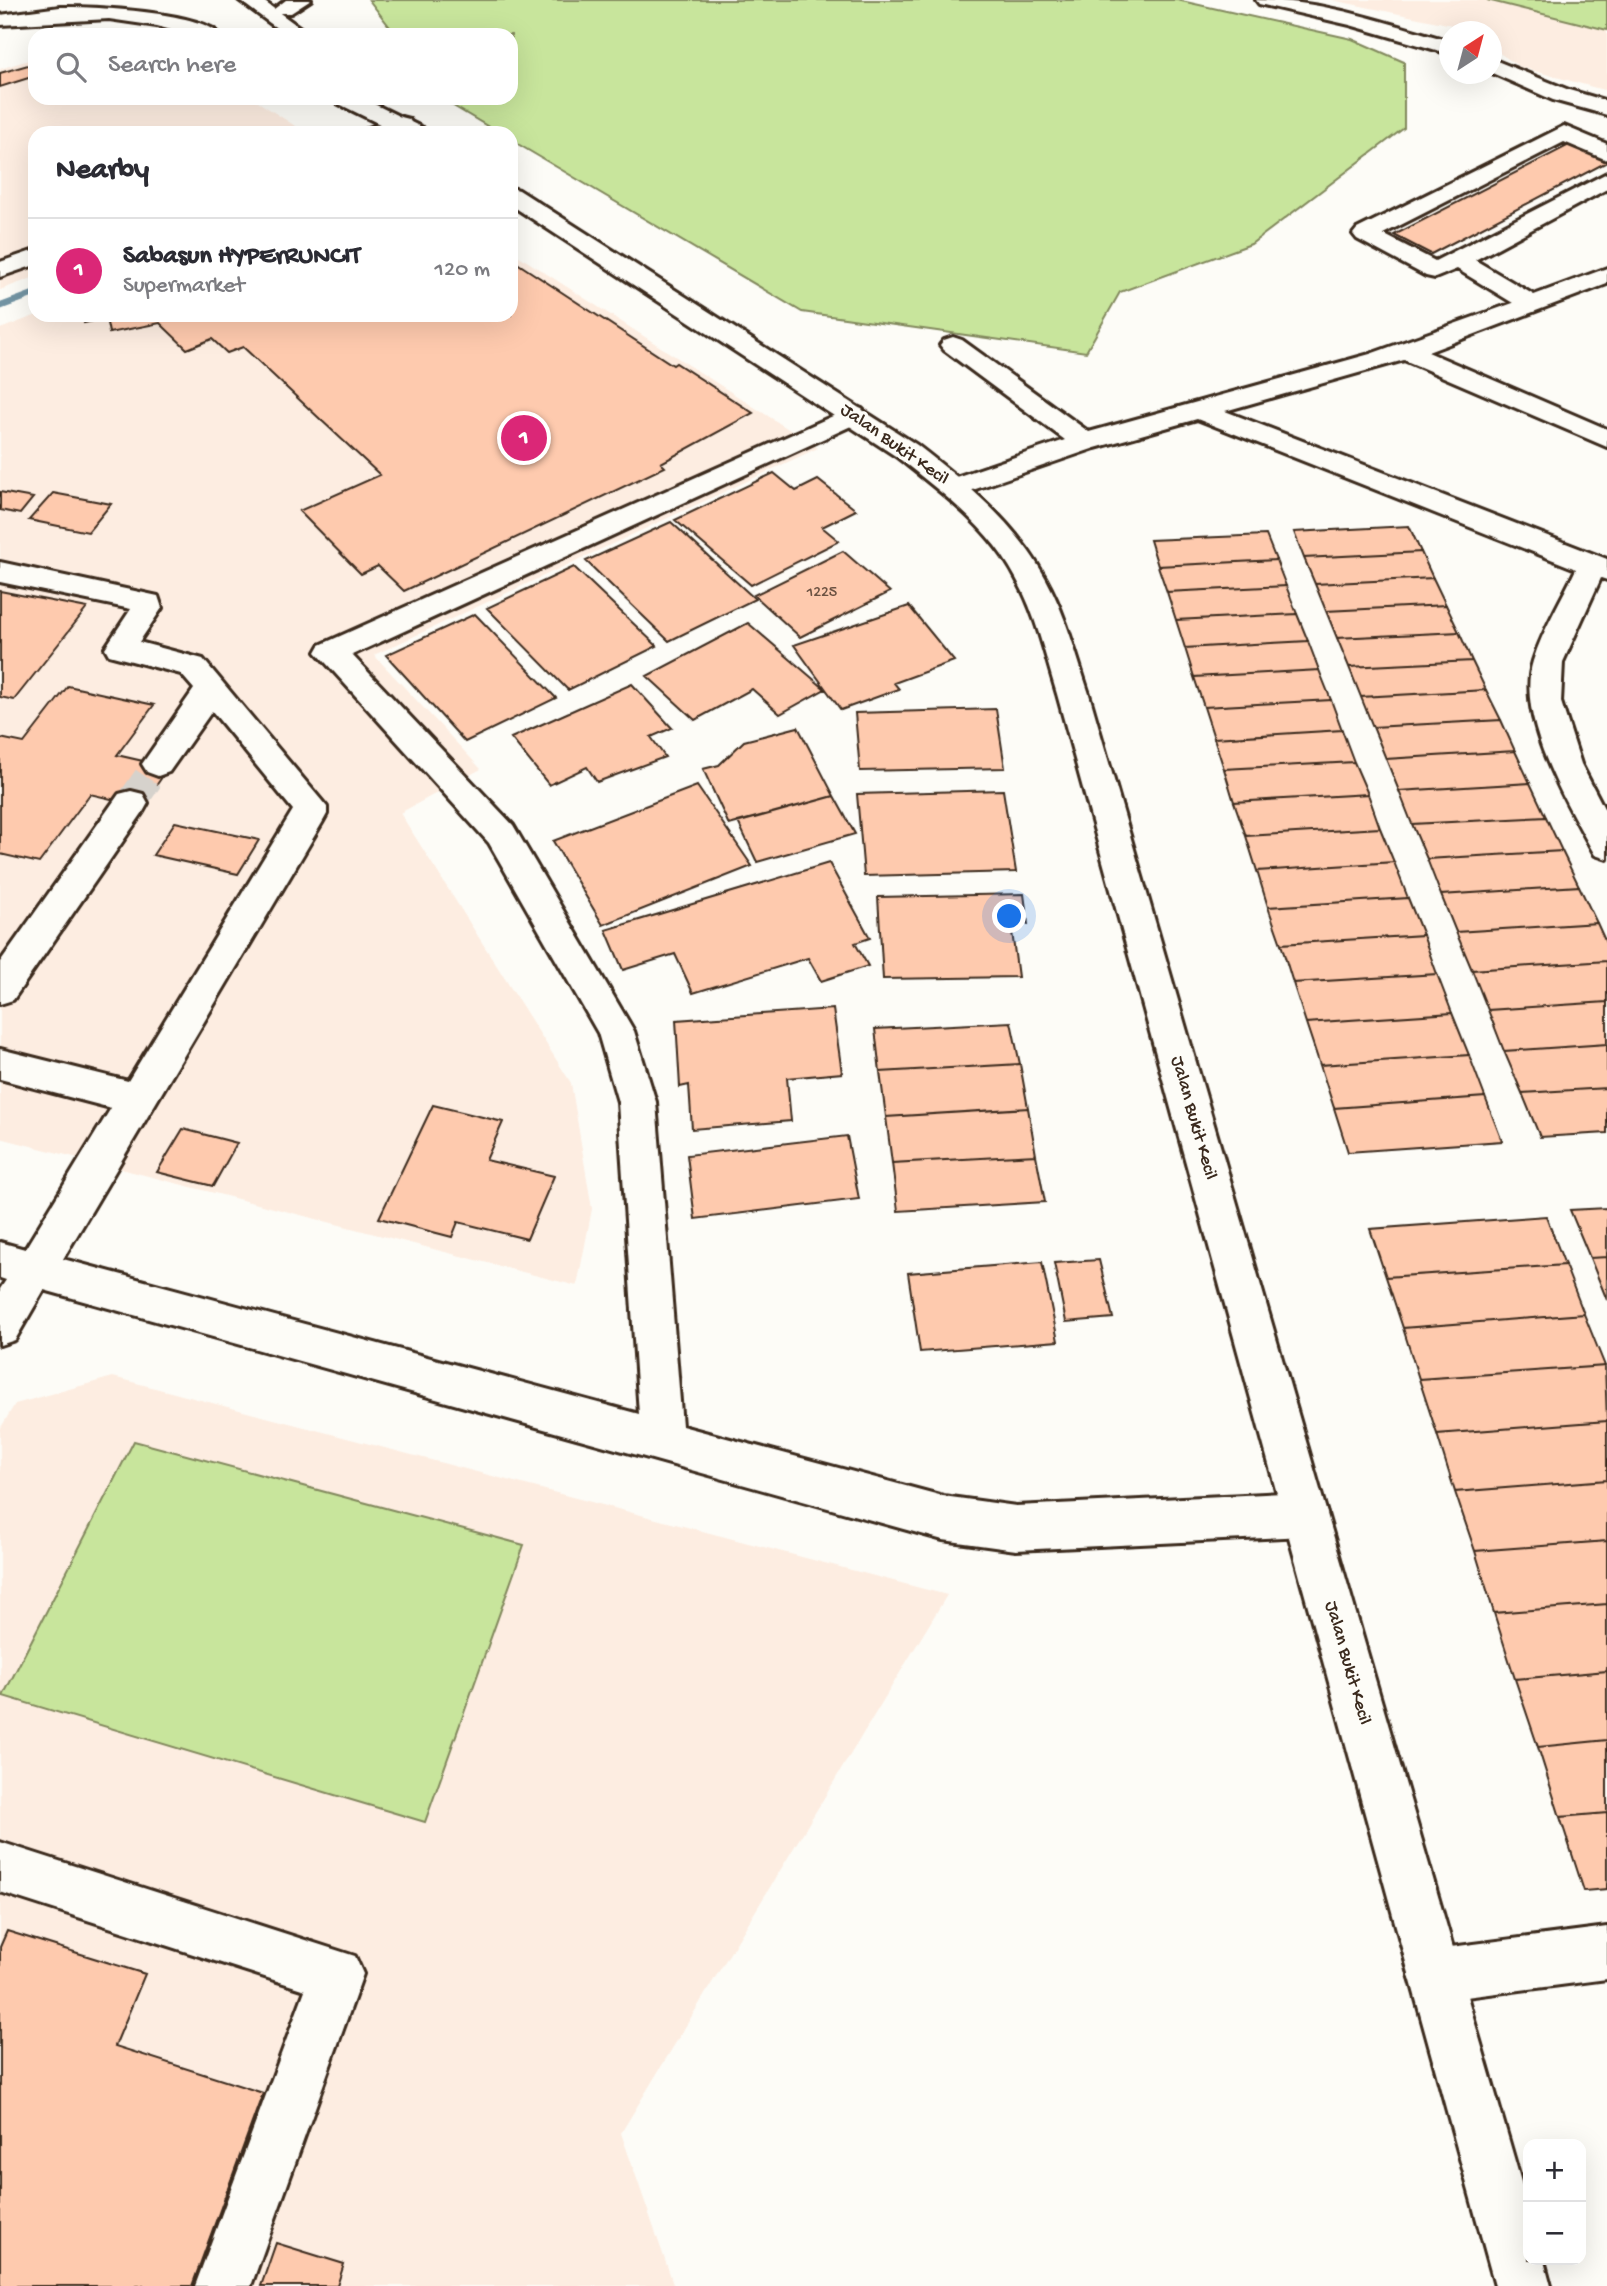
<!DOCTYPE html>
<html lang="en">
<head>
<meta charset="utf-8">
<style>
  :root { --surface:#fff; --page:#f2f2f3; --text:#2b2b33; --muted:#7c7c81; --line:#e1e1e2; --accent:#db2777 }
  body { margin:0; font-family:"Gochi Hand",sans-serif; background:var(--page); color:var(--text) }
  .controls { position:absolute; right:21px; bottom:21px; display:grid; overflow:hidden; border-radius:14px; box-shadow:0 7px 28px #0002 }
  .controls button { width:63px; height:63px; display:grid; place-items:center; padding:0; border:0; border-bottom:2px solid var(--line); background:var(--surface); color:var(--text); font:35px sans-serif }
  .compass { position:absolute; left:1439px; top:21px; width:63px; height:63px; border-radius:50%; background:var(--surface); box-shadow:0 7px 28px #0002; rotate:36deg }
  .you { position:absolute; left:1010px; top:917px; width:24px; height:24px; margin:-18px; border:5px solid #fff; border-radius:50%; background:#1a73e8; box-shadow:0 0 0 10px #1a73e833 }
  .badge { display:grid; place-items:center; width:46px; height:46px; border-radius:50%; background:var(--accent); color:#fff; font-size:23px; font-weight:700 }
  .pin { position:absolute; translate:-50% -50%; border:4px solid #fff; box-shadow:0 2px 7px #0006 }
  .list { margin:0; padding:0; list-style:none }
  h2 { display:flex; justify-content:space-between; align-items:center; height:91px; margin:0; padding:0 28px; font-size:30px }
  h2 small { font-size:23px; font-weight:400; color:var(--muted) }
  .list li { display:grid; grid-template-columns:46px 1fr auto; gap:21px; align-items:center; box-sizing:border-box; height:105px; padding:0 28px; border-top:2px solid var(--line) }
  .list b { display:block; font-size:26px; white-space:nowrap }
  .list p { margin:0; font-size:23px; white-space:nowrap; color:var(--muted) }
  .list em { font-size:23px; font-style:normal; color:var(--muted) }
  .icon { flex:none; width:38px; height:38px; fill:none; stroke:currentColor; stroke-width:2; stroke-linecap:round; stroke-linejoin:round }
  .map { position:relative; flex:none; width:1607px; height:2286px; overflow:hidden }
  .search { position:absolute; background:var(--surface); box-shadow:0 7px 28px #0002; left:28px; top:28px; width:490px; height:77px; display:flex; align-items:center; gap:18px; box-sizing:border-box; padding:0 24px; border-radius:21px; color:var(--muted); font-size:26px }
  .panel { position:absolute; background:var(--surface); box-shadow:0 7px 28px #0002; left:28px; top:126px; width:490px; height:196px; border-radius:21px }
  .map>svg:first-child { display:block }
</style>
</head>
<body>
<div class="map">
<svg width="1607" height="2286" viewBox="0 0 1607 2286">
  <rect width="100%" height="100%" fill="#fdfcf7"/>
  <filter id="ink" filterUnits="userSpaceOnUse"><feTurbulence type="fractalNoise" baseFrequency=".0143" numOctaves="2"/><feDisplacementMap in="SourceGraphic" scale="14" xChannelSelector="R" yChannelSelector="G"/><feConvolveMatrix kernelMatrix="1 2 1 2 8 2 1 2 1" color-interpolation-filters="sRGB"/></filter>
  <g filter="url(#ink)">
    <path fill="#fdede1" d="M1332 0H1607V91L1520 67 1492 48V32L1466 31 1457 26Z
      M35 58V98H252L306 133H35V277L0 290V69Z
      M511 251 818 448 374 655 481 769 400 813 571 1083 592 1209 577 1286 0 1138V329L37 315H511Z
      M113 1377 947 1595 621 2133 674 2286H0V1429L15 1404Z"/>
    <path fill="#c8e59c" stroke="#82885d" stroke-width="2" d="M369 0H1177L1352 39 1404 62V128L1251 244 1120 292 1086 352 802 312 511 140V133H499L450 104 445 98H511V35H396Z
      M1487 0H1607V30Z
      M134 1441 524 1545 425 1822 3 1696Z"/>
    <g fill="none" stroke-linecap="round" stroke-linejoin="round">
      <path fill="#7394a3" fill-rule="evenodd" d="M35 290V297L0 310V303Z"/>
    </g>
    <path fill="#fecaae" stroke="#3b2a1e" stroke-width="2" d="M35 63V76L0 87V73Z
      M1571 144 1607 162 1431 254 1394 235Z
      M511 259 673 365 676 363 753 413 661 463 665 467 404 591 378 566 361 574 299 511 380 475 243 347 227 353 212 339 187 349 160 323 109 333 106 318 84 323 82 315H511Z
      M774 473 796 491 818 480 856 510 822 527 839 541 751 585 675 520Z
      M0 492 33 498 20 514 0 510Z
      M53 493 111 504 88 532 29 520Z
      M671 522 755 599 669 641 586 561Z
      M1409 526 1421 552 1304 558 1294 532Z
      M1266 535 1276 560 1158 566 1150 540Z
      M843 551 890 592 800 637 754 595Z
      M1421 552 1433 578 1315 584 1304 558Z
      M1276 560 1286 586 1167 592 1158 566Z
      M574 567 657 646 568 690 487 608Z
      M1433 578 1446 605 1326 611 1315 584Z
      M1286 586 1297 614 1176 620 1167 592Z
      M0 591 87 608 14 700 0 697Z
      M1446 605 1459 632 1337 638 1326 611Z
      M909 606 954 661 894 683 899 689 841 710 794 645Z
      M475 614 556 698 465 742 386 655Z
      M1297 614 1308 641 1185 648 1176 620Z
      M748 623 825 689 780 714 752 689 695 720 647 676Z
      M1459 632 1472 661 1349 667 1337 638Z
      M1308 641 1319 670 1194 677 1185 648Z
      M1472 661 1486 690 1361 697 1349 667Z
      M1319 670 1331 700 1204 707 1194 677Z
      M632 684 672 728 651 737 665 757 597 782 587 767 549 785 511 738Z
      M68 686 154 705 117 755 169 767 142 806 90 794 39 863 0 854V738L24 743Z
      M1486 690 1501 720 1373 727 1361 697Z
      M1331 700 1342 730 1214 738 1204 707Z
      M996 709 1005 768 860 771 855 713Z
      M1501 720 1515 751 1386 759 1373 727Z
      M798 727 834 796 729 825 703 769 719 765 744 741Z
      M1342 730 1354 762 1224 769 1214 738Z
      M1515 751 1530 783 1399 791 1386 759Z
      M1354 762 1368 794 1234 802 1224 769Z
      M1530 783 1546 817 1412 824 1399 791Z
      M697 786 752 866 603 925 553 841Z
      M1003 790 1016 872 864 876 857 794Z
      M1368 794 1380 828 1246 836 1234 802Z
      M834 796 855 834 757 862 738 822Z
      M1546 817 1562 851 1427 859 1412 824Z
      M175 822 259 840 238 874 153 855Z
      M1380 828 1394 862 1257 871 1246 836Z
      M1562 851 1579 886 1441 895 1427 859Z
      M1394 862 1408 898 1268 907 1257 871Z
      M829 863 870 938 855 943 868 966 821 981 808 958 693 993 675 954 623 970 606 930Z
      M1579 886 1597 923 1456 932 1441 895Z
      M1024 894 1028 924H1011L1018 977 883 979 878 897Z
      M1408 898 1423 935 1281 944 1268 907Z
      M1597 923 1607 945V961L1472 970 1456 932Z
      M1423 935 1437 974 1293 983 1281 944Z
      M1607 961V1002L1488 1010 1472 970Z
      M1437 974 1452 1013 1306 1023 1293 983Z
      M1607 1002V1044L1504 1051 1488 1010Z
      M833 1009 842 1073 787 1078 791 1121 692 1129 689 1085 680 1087 676 1020Z
      M1452 1013 1469 1055 1320 1065 1306 1023Z
      M1011 1022 1020 1064 880 1072 875 1029Z
      M1607 1044V1088L1522 1093 1504 1051Z
      M1469 1055 1485 1097 1334 1108 1320 1065Z
      M1020 1064 1028 1108 886 1117 880 1072Z
      M1607 1088V1133L1540 1137 1522 1093Z
      M1485 1097 1502 1141 1348 1152 1334 1108Z
      M433 1105 503 1122 486 1160 554 1176 527 1239 458 1222 452 1237 379 1218Z
      M1028 1108 1036 1155 892 1163 886 1117Z
      M183 1129 237 1143 213 1186 157 1172Z
      M847 1136 859 1199 695 1219 687 1155Z
      M1036 1155 1045 1202 898 1211 892 1163Z
      M1607 1208V1257L1590 1258 1570 1210Z
      M1546 1216 1565 1265 1386 1277 1370 1229Z
      M1607 1257V1300L1590 1258Z
      M1099 1260 1113 1318 1066 1322 1054 1263Z
      M1042 1262 1058 1341 920 1352 908 1273Z
      M1565 1265 1584 1314 1403 1328 1386 1277Z
      M1584 1314 1605 1366 1419 1379 1403 1328Z
      M1605 1366 1607 1421 1437 1434 1419 1379Z
      M1607 1421V1480L1455 1492 1437 1434Z
      M1607 1480V1541L1475 1551 1455 1492Z
      M1607 1541V1604L1494 1613 1475 1551Z
      M1607 1604V1671L1515 1679 1494 1613Z
      M1607 1671V1740L1538 1747 1515 1679Z
      M1607 1740V1813L1560 1817 1538 1747Z
      M1607 1813V1889L1584 1891 1560 1817Z
      M7 1931 145 1974 115 2046 263 2093 192 2286H0V1947Z
      M276 2243 344 2264 337 2286H261Z"/>
    <g fill="none" stroke-linecap="round" stroke-linejoin="round">
      <path stroke="#d6d2cc" stroke-width="30" stroke-dasharray="30 15" stroke-linecap="butt" d="M131 803 158 764"/>
      <g stroke="#3b2a1e" stroke-width="6">
        <path id="minor" d="M286 0H311L291 13H277L274 9Z
          M1256 0C1323 0 1386 23 1450 41V54L1350 25 1259 4Z
          M1492 59 1569 90 1607 101V115L1553 100 1492 73Z
          M401 117 409 119 412 124C402 137 380 133 365 133L368 128Z
          M1564 126 1607 144V160L1564 142 1383 234 1435 261 1607 173V189L1475 260 1534 295 1607 268V284L1428 352 1607 429V447L1404 360 1225 411 1607 559V580L1601 578 1563 662 1561 702 1581 764 1607 814V859L1595 855C1568 806 1515 718 1533 661 1543 629 1562 599 1576 569L1197 419 1095 448 964 493 954 496 944 493 940 487 944 481 1065 440 944 350 940 345 944 340 953 337 962 340 1089 432 1370 354 1513 303 1457 269 1435 278 1426 276 1357 239 1353 234 1357 229Z
          M35 250V265L0 277V262Z
          M853 407 862 409 866 415 862 421 352 655 513 825 634 1031 656 1102 682 1426 943 1496 1016 1506 1305 1492 1321 1498 1327 1514 1321 1530 1305 1536 1016 1550 943 1540 44 1290 15 1340 0 1345V1289L6 1280 0 1278V1242L25 1249 111 1108 0 1079V1049L128 1081 293 810 212 711 169 772 158 776 147 772 142 764 194 689 181 674 109 655 105 648 131 609 0 582V562L158 596 162 608 139 642 203 659 327 807V814L322 823 63 1259 639 1414 618 1102 598 1033 489 843 316 652 320 645Z
          M131 791 143 794 148 803 143 812 13 1000 0 1004V962L119 794Z
          M0 1842 355 1956 363 1974 251 2286H195L305 1990 0 1892Z
          M1607 1927V1979L1435 2001 1417 1993 1409 1975 1417 1957 1435 1949Z"/>
      </g>
      <g stroke="#3b2a1e" stroke-width="6">
        <path id="major" d="M239 0H262L310 35H286Z
          M60 7C89 6 204 12 220 35H189L157 26 109 19 0 25V15Z
          M334 98H362L423 128 426 133H398L337 103Z
          M511 188 519 190 917 445C966 483 1016 523 1046 579 1066 615 1076 655 1089 694L1528 2206V2260H1544L1551 2286H1495L1057 694C1045 655 1036 614 1016 578 990 528 941 492 897 457L511 205Z"/>
      </g>
      <use href="#minor" fill="#fdfcf7" fill-rule="evenodd"/>
      <use href="#major" fill="#fdfcf7" fill-rule="evenodd"/>
    </g>
  </g>
  <g text-anchor="middle" dominant-baseline="central" stroke-width="6" stroke-linejoin="round" paint-order="stroke">
    <g font-size="16" fill="#6c5242">
      <text x="822" y="593">1225</text>
    </g>
    <g font-size="19" fill="#3b2a1e" stroke="#fdfcf7">
      <text transform="translate(894 445) rotate(35)">Jalan Bukit Kecil</text>
      <text transform="translate(1193 1118) rotate(74)">Jalan Bukit Kecil</text>
      <text transform="translate(1347 1663) rotate(74)">Jalan Bukit Kecil</text>
    </g>
  </g>
</svg>
<div class="controls">
<button>+</button>
<button>−</button>
</div>
<svg class="compass" viewBox="-18 -18 36 36"><path d="M0-13l5 13h-10z" fill="#e53935"/><path d="M0 13l5-13h-10z" fill="#7c7c81"/></svg>
<div class="you"></div>
<div class="pin badge" style="left:524px;top:438px">1</div>
<div class="search"><svg class="icon" aria-label="search" viewBox="0 0 24 24"><circle cx="10" cy="10" r="6"/><path d="M15 15l6 6"/></svg>Search here</div>
<section class="panel">
<h2>Nearby<small></small></h2>
<ul class="list">
<li><span class="badge">1</span><div><b>Sabasun HYPErRUNCIT</b><p>Supermarket</p></div><em>120 m</em></li>
</ul>
</section>
</div>
</body>
</html>
